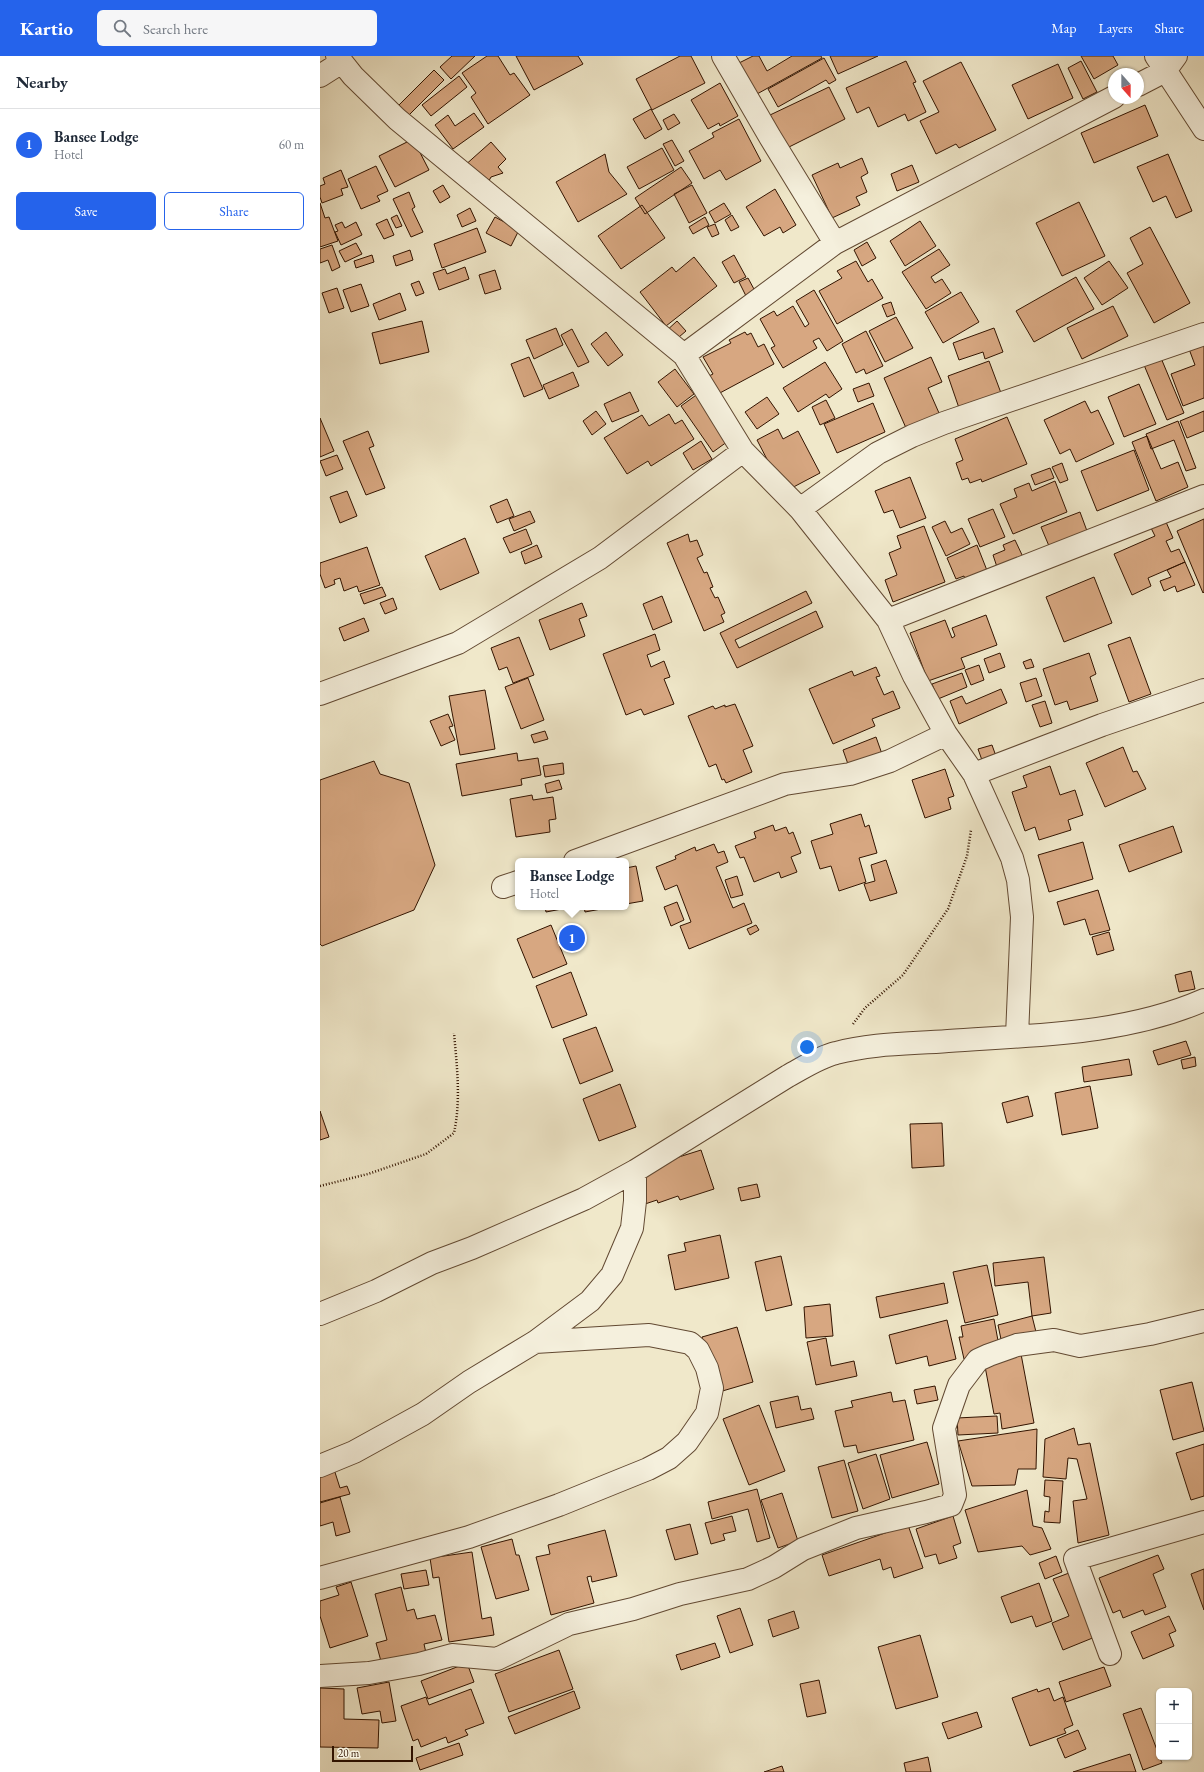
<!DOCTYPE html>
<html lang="en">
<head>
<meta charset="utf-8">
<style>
  :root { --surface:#fff; --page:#f6f6f7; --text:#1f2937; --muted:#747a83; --line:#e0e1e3; --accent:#2563eb }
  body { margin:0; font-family:"EB Garamond",serif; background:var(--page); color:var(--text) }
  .controls { position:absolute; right:12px; bottom:12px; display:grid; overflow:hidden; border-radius:6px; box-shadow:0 1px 3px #0004 }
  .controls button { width:36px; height:36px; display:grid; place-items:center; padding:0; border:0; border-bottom:1px solid var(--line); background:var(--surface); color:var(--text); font:20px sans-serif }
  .compass { position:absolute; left:788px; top:12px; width:36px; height:36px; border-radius:50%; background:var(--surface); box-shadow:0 1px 3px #0004; rotate:159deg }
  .scale { position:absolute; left:12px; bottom:10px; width:81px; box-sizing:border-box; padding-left:4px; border:2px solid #331400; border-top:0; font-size:11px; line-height:14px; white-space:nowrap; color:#331400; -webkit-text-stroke:3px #f5f0dd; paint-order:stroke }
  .you { position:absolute; left:487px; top:991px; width:14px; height:14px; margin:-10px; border:3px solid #fff; border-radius:50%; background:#1a73e8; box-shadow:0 0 0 6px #1a73e833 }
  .badge { display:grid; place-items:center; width:26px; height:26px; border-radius:50%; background:var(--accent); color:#fff; font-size:13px; font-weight:700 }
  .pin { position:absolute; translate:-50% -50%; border:2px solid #fff; box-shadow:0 1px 4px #0006 }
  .popup { position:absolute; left:195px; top:802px; width:114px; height:52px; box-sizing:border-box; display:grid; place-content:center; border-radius:6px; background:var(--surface); filter:drop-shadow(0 1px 3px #0005); font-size:13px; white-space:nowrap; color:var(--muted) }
  .popup b { font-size:15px; color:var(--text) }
  .popup::after { content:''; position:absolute; left:50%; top:100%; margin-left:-8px; border:8px solid transparent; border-top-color:var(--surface) }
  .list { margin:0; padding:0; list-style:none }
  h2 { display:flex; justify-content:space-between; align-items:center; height:52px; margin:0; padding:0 16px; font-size:17px }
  h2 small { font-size:13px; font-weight:400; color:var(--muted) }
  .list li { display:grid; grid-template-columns:26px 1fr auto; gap:12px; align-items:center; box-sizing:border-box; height:72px; padding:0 16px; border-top:1px solid var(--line) }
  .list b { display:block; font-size:15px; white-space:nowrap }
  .list p { margin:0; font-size:13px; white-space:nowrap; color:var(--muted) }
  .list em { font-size:13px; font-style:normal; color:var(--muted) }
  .actions { display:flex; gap:8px; padding:12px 16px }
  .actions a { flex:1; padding:9px 0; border:1px solid var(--accent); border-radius:6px; text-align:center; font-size:14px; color:var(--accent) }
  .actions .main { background:var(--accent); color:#fff }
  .icon { flex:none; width:22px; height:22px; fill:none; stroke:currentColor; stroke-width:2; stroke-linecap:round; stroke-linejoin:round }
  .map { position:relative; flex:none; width:884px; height:1716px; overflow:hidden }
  header { display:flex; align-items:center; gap:24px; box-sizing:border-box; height:56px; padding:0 20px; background:var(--accent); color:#fff }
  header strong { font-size:19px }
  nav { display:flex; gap:22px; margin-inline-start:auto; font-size:14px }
  .search { width:280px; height:36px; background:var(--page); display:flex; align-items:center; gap:10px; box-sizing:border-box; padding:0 14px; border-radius:6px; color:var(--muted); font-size:15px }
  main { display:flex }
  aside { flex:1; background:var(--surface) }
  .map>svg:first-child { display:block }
</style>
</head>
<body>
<header>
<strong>Kartio</strong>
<div class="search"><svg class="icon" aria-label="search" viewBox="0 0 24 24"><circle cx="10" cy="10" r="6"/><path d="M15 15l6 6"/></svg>Search here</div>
<nav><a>Map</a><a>Layers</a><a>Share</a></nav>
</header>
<main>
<aside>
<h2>Nearby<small></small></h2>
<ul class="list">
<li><span class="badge">1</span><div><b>Bansee Lodge</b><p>Hotel</p></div><em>60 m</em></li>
</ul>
<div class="actions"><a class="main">Save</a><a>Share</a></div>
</aside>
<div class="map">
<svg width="884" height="1716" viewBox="0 0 884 1716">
  <rect width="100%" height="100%" fill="#f0e8ca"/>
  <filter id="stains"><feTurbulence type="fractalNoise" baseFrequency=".005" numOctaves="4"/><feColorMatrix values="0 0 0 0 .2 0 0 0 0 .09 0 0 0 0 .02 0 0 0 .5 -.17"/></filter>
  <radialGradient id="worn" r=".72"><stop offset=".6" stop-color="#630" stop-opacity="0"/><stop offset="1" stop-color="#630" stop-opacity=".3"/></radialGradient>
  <path fill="#d7a781" stroke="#331400" d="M132 0H155L131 23 120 11Z
    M167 0H178L190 19 194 17 210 39 168 68 151 41 156 37 142 17Z
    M196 0H258L263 8 214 34Z
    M360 0H371L385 27 332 54 316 23Z
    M433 0H439L447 15 472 0H501L502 2 437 38 419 7Z
    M510 0H558L518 18Z
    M761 0H793L798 9 774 23Z
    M504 2 516 24 509 28 506 24 458 51 448 33Z
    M586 5 596 26 593 27 606 56 588 65 585 58 558 71 549 51 537 57 526 32Z
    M761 5 777 36 763 43 748 12Z
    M641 6 676 74 639 92 636 88 616 98 600 65 619 56 603 25Z
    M738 8 753 42 708 63 692 29Z
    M114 14 124 24 89 59 79 49Z
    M139 20 147 31 111 60 102 49Z
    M400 27 418 60 400 70 399 67 388 73 371 44Z
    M509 31 525 63 467 92 450 59Z
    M825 49 838 80 774 107 761 77Z
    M331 53 342 73 325 83 313 63Z
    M154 57 164 71 133 93 115 69 128 59 135 70Z
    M354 58 360 67 348 74 343 64Z
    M419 63 441 105 406 124 400 114 384 123 369 95 394 81 392 77Z
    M93 83 109 114 75 131 59 100Z
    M352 84 364 105 355 110 343 88Z
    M171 86 186 103 178 111 183 117 171 121 164 134 143 111Z
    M342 92 354 114 319 133 307 111Z
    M285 98 289 116 307 138 258 166 236 126Z
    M848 98 872 155 856 162 846 140 833 146 817 111Z
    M542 102 548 117 541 121 547 136 536 141 540 149 512 162 492 119 518 107 520 112Z
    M592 109 599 126 577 135 571 118Z
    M56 110 68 135 57 140 60 145 41 153 28 123Z
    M361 111 372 127 325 158 315 142Z
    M21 114 28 131 21 133 23 139 2 147 0 141V130L5 128 3 122Z
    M123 129 130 141 120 147 113 135Z
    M372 129 387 157 369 167 354 138Z
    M455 133 476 169 463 177 460 171 444 180 426 151Z
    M89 136 95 151 92 153 103 176 91 181 73 143Z
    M759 146 785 200 742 220 716 167Z
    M0 147 5 162 9 161 18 185 0 191Z
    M404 147 411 158 395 167 389 156Z
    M322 149 345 182 301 213 278 180Z
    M150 152 156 165 142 171 137 159Z
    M77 159 82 170 76 172 71 162Z
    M412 159 419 171 411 175 405 164Z
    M175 161 199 174 191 190 166 177Z
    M385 161 389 169 373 178 369 171Z
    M67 163 74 179 64 183 56 168Z
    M600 165 616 190 585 210 570 185Z
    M22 166 25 172 36 166 42 179 21 189 15 176 18 175 15 169Z
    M395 168 399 178 392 181 387 171Z
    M830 171 870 247 834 267 807 217 823 208 810 182Z
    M157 172 166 196 122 212 114 188Z
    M547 186 556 202 542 210 534 194Z
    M36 187 42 198 25 206 19 195Z
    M12 189 20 211 12 215 8 204 0 207V193Z
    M619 193 630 209 611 221 615 227 622 223 631 237 606 253 582 216Z
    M90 194 93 204 76 210 73 200Z
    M52 199 54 206 36 212 34 205Z
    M414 199 426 221 414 227 402 206Z
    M374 201 397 230 346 270 320 236 352 211 356 216Z
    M536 205 548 226 552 223 563 242 517 268 499 235 522 222 517 215Z
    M789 205 808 232 782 249 764 222Z
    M145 211 149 223 119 234 113 217 125 213 127 218Z
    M175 214 181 233 165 238 159 219Z
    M756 221 774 253 714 286 696 255Z
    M428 222 435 235 426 240 419 226Z
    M99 225 104 237 96 240 91 228Z
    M41 228 49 250 31 256 23 234Z
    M17 232 24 252 9 257 2 237Z
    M494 234 523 285 507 295 499 282 493 285 497 292 463 312 451 292 455 290 440 263 454 255 457 260 473 250 485 271 489 268 476 245Z
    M641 236 659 266 623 287 605 256Z
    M80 237 86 254 59 264 53 248Z
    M571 246 575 258 567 261 562 249Z
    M793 250 808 280 762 303 747 272Z
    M576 261 593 292 565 306 549 275Z
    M102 265 109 296 60 308 52 277Z
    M357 265 366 275 352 287 344 277Z
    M236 272 243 289 214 303 206 284Z
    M674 272 683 296 665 303 663 296 639 304 633 287Z
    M252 273 269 306 258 311 241 279Z
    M546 275 563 310 546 318 544 313 536 317 522 288Z
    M286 276 303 299 288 310 271 288Z
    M425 276 427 279 431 277 438 291 444 288 454 308 398 338 389 320 393 318 383 301 411 287 409 284Z
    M884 287V342L863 350 851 318 875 309 869 293Z
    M209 301 223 333 204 341 191 308Z
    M611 301 622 326 608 332 619 357 586 372 564 322Z
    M841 302 864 357 847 364 824 309Z
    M669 305 681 337 639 352 628 320Z
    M505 306 522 333 509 342 506 338 478 356 463 332Z
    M355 313 374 338 357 351 338 326Z
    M253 316 259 330 229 343 223 329Z
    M549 327 554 340 538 346 533 333Z
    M819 328 836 368 804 381 788 341Z
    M310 336 319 355 292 366 284 348Z
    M379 337 411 383 393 396 361 350Z
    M447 341 459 358 437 373 425 356Z
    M506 344 515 362 500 369 492 351Z
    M765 345 771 357 778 354 794 388 756 406 750 393 740 398 724 364Z
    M553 347 565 376 517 397 504 368Z
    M276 355 286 368 272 379 263 365Z
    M884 355V375L867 382 860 365Z
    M349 358 355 368 362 364 374 383 331 410 328 405 307 418 284 382 322 359 329 370Z
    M687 361 707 408 662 426 661 423 650 427 648 422 642 424 636 407 643 404 635 383Z
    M0 362 14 395 0 401Z
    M858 365 876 412 866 415 854 384 831 393 826 378Z
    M458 373 463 383 478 375 500 417 464 436 437 384Z
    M48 375 54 390 49 392 65 432 46 439 23 385Z
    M827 380 841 413 858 406 868 431 836 445 812 386Z
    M381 385 392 403 373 414 363 397Z
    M814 394 829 434 777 455 761 415Z
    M17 399 23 413 6 420 0 405Z
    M742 407 748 424 740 427 732 411Z
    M730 412 734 422 715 429 711 419Z
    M590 421 606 462 580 472 573 454 564 457 555 435Z
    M735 425 747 456 693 478 680 448 697 441 694 433 709 427 712 435Z
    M27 435 37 460 20 467 10 441Z
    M187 443 194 460 177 467 170 450Z
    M673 453 685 481 660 491 648 463Z
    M210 455 215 466 194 475 189 463Z
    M760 456 767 475 729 490 721 471Z
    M884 463V536L883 537 857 475Z
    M625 465 631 477 642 472 650 488 626 500 612 471Z
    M846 466 853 482 846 485 851 496 859 493 865 506 828 522 831 530 812 539 794 498 835 480 831 472Z
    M604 470 625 526 573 546 565 524 577 519 569 497 581 492 577 480Z
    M206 473 212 488 190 497 183 482Z
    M368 478 370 486 377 484 383 499 377 502 384 517 387 516 393 531 390 532 395 542 398 541 405 557 401 559 404 566 384 575 347 487Z
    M145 482 159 517 120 534 105 500Z
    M695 484 703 501 677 511 673 499 685 494 683 489Z
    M217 489 222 501 205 508 201 496Z
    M657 489 668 517 646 527 644 520 636 523 627 502Z
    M47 491 60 529 39 536 37 530 24 535 20 522 14 524 15 528 5 532 0 518V507Z
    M865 506 875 529 857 536 855 530 844 535 840 525 851 521 847 514Z
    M774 521 792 567 744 586 726 541Z
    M62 531 66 540 44 548 40 538Z
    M486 535 492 547 415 584 419 592 496 555 503 571 417 612 400 577Z
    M342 540 352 566 333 574 323 548Z
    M73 542 77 553 65 558 60 547Z
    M262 547 267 560 259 563 265 580 230 594 219 564Z
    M666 559 677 589 641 602 645 612 608 625 590 577 625 564 632 582 635 580 632 572Z
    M44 562 49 575 24 585 19 572Z
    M335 578 340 594 327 599 331 611 344 605 350 621 344 623 354 648 324 659 321 653 306 659 283 598Z
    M199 581 214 619 193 627 187 611 179 614 171 592Z
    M810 581 831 638 809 646 788 589Z
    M680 597 685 611 669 617 664 603Z
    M769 597 776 618 770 621 778 645 750 654 747 645 735 649 723 613Z
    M711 603 714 611 706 613 703 606Z
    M659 609 664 624 651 629 645 614Z
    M556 611 560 620 556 621 564 639 573 635 580 652 552 663 555 670 513 688 489 633 532 615 534 620Z
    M642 617 647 631 618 643 612 628Z
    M208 622 224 664 201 673 185 631Z
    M716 622 722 640 706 646 700 627Z
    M681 633 687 647 639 668 630 645 642 640 646 648Z
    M165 634 175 693 140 699 129 640Z
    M725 645 732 667 720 671 712 649Z
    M415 648 433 690 423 694 432 716 406 727 404 723 402 724 396 708 389 711 368 660 393 650 395 653 405 649V651Z
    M128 658 133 670 129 671 135 684 121 690 110 665Z
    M225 675 228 683 214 687 211 679Z
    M556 681 562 698 529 711 523 694Z
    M672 689 677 703 663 707 658 693Z
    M803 691 813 716 817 715 826 733 785 751 766 707Z
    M197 697 198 705 218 702 221 719 201 723 202 729 142 740 136 708Z
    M54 705 60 718 89 727 115 809 94 854 2 890 0 888V724Z
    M243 707 244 718 225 721 223 710Z
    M730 710 740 739 755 734 763 759 748 764 751 774 719 784 715 771 705 775 692 736 707 731 703 720Z
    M625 713 634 740 628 742 631 753 605 762 592 724Z
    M239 724 242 733 227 737 225 728Z
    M212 739 213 744 233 741 236 763 229 764 230 776 196 781 190 743Z
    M541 758 545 771 549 769 557 797 539 802 546 826 519 835 511 810 500 813 491 785 513 778 510 768Z
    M453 769 455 775 466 771 469 778 473 776 481 797 471 801 477 816 461 822 459 816 434 826 424 801 420 802 415 790 436 782 434 776Z
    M853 770 862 796 809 816 799 789Z
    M763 786 773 823 729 836 718 799Z
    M394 788 398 797 404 795 408 806 396 811 413 852 424 847 432 867 369 893 360 870 371 866 357 829 345 834 336 811 356 803 355 800 375 791 376 795Z
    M566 804 577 837 550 845 544 828 555 825 551 809Z
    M316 810 323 845 306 848V812Z
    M417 820 423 839 411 842 405 824Z
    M778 834 790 874 770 879 765 863 744 869 737 846Z
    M357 846 364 864 351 870 344 851Z
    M225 851H246L247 852 226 856Z
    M264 851H292L265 856Z
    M231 869 247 908 213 922 197 883Z
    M436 869 439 874 430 879 427 873Z
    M789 876 794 894 777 899 772 881Z
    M871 915 875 933 859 936 855 919Z
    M251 916 267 959 232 972 216 930Z
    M276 971 293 1015 260 1028 243 983Z
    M866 985 871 999 838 1009 833 995Z
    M875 1001 876 1010 863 1013 861 1004Z
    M809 1003 812 1019 764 1026 762 1011Z
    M300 1028 316 1071 279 1085 263 1043Z
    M770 1030 778 1072 742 1079 735 1037Z
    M708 1040 713 1060 687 1067 682 1047Z
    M0 1055 9 1081 0 1084Z
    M622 1067 624 1110 592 1112 590 1068Z
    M381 1094 394 1133 360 1144 358 1140 338 1147 337 1144 319 1150 321 1113Z
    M437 1128 440 1141 421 1145 418 1132Z
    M400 1179 409 1222 355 1234 348 1199 366 1195 364 1187Z
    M461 1200 472 1249 446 1255 435 1206Z
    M724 1201 731 1257 712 1260 708 1226 675 1230 673 1207Z
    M667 1209 678 1259 645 1267 633 1216Z
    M624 1227 628 1247 560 1262 556 1241Z
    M510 1248 513 1280 486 1282 484 1251Z
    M712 1260 717 1280 682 1288 678 1269Z
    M674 1263 679 1290 661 1299 644 1303 639 1281H643L641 1270Z
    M627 1264 636 1303 609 1310 607 1300 576 1308 569 1279Z
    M417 1271 433 1326 399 1336 382 1281Z
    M506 1282 511 1310 534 1305 537 1320 496 1329 487 1286Z
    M701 1298 714 1367 682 1373 680 1357 674 1358 664 1305Z
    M872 1326 884 1375 853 1384 840 1334Z
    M615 1330 618 1344 597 1348 594 1334Z
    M571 1336 573 1346 585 1344 594 1384 538 1397 536 1389 524 1391 515 1355 533 1351 531 1345Z
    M478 1340 481 1354 491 1352 494 1363 456 1372 450 1346Z
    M439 1349 465 1415 429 1429 403 1363Z
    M677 1360 678 1377 638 1379 637 1362Z
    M754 1372 758 1389 770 1387 789 1479 758 1487 753 1445 767 1443 757 1403 748 1402 746 1423 723 1421 725 1383Z
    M717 1373 716 1413H698L695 1429 652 1430 638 1385Z
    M607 1386 619 1428 572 1442 560 1399Z
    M884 1388V1440L871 1444 856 1397Z
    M556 1398 570 1443 543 1453 528 1407Z
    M524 1404 538 1455 512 1462 498 1411Z
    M13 1410 20 1432 27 1430 30 1438 0 1446V1415Z
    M725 1424 743 1425 740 1467 724 1466 725 1455 729 1456 730 1441 724 1440Z
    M437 1433 450 1482 437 1486 428 1453 392 1463 388 1446Z
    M707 1434 713 1470 722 1472 731 1493 710 1499 702 1490 658 1496 645 1454Z
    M462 1437 478 1485 458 1492 441 1444Z
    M20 1441 30 1476 16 1480 13 1466 0 1470V1447Z
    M412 1460 416 1475 403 1478 405 1484 391 1488 385 1467Z
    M633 1460 641 1487 633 1490 637 1502 619 1508 616 1498 605 1501 596 1473Z
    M370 1468 378 1498 355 1504 346 1474Z
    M588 1469 603 1512 574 1522 571 1511 563 1514 560 1503 509 1520 502 1499Z
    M285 1474 297 1520 272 1526 271 1520 267 1521 274 1547 231 1559 216 1501 230 1498 228 1489Z
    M192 1483 196 1499H199L209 1534 176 1543 161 1491Z
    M152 1496 162 1563 171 1561 174 1579 129 1586 119 1521 113 1522 110 1502Z
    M838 1499 844 1513 833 1518 846 1551 825 1559 823 1554 803 1562 800 1554 793 1557 779 1522Z
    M736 1500 742 1516 725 1523 719 1507Z
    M884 1513V1554L871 1518Z
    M106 1514 109 1529 84 1533 81 1518Z
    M749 1517 775 1581 743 1594 732 1567 749 1560 733 1523Z
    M31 1526 48 1580 10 1592 0 1560V1545L19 1539 16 1531Z
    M719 1527 732 1565 716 1571 712 1560 691 1567 681 1541Z
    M81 1531 87 1555 94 1553 97 1563 115 1559 122 1584 104 1588 106 1597 62 1609 56 1587 67 1584 55 1538Z
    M420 1552 433 1589 410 1597 397 1560Z
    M474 1555 479 1572 453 1581 448 1564Z
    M849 1560 856 1575 849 1578 854 1590 823 1603 811 1576Z
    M600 1579 618 1641 576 1653 558 1591Z
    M395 1587 400 1601 361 1614 356 1599Z
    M239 1594 253 1633 189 1656 175 1618Z
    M147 1607 154 1626 108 1643 101 1625Z
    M784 1611 791 1630 746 1646 739 1626Z
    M499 1624 506 1657 487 1661 480 1628Z
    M69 1626 76 1665 62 1667 60 1655 42 1658 37 1632Z
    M0 1632 24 1633V1663L59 1664 58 1692 0 1691Z
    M729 1632 734 1645 743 1641 753 1669 744 1673 746 1677 710 1690 692 1642 717 1633 718 1636Z
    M151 1633 164 1667 145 1674 148 1679 128 1687 126 1681 101 1691 98 1683 93 1685 81 1650 106 1641 109 1649Z
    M254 1635 260 1652 195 1678 188 1661Z
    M821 1652 842 1707 823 1714 803 1658Z
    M657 1656 662 1671 628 1683 622 1667Z
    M758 1674 766 1693 745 1702 737 1683Z
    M139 1687 143 1699 100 1714 96 1702Z
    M810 1698 816 1716H753Z
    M608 1701 611 1716H586L584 1707Z
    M462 1710 464 1716H444Z"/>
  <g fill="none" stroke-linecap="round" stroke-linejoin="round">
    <g stroke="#624932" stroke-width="24">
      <path id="street" d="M17 0 33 20 77 63 364 299 423 395 480 453 568 564 594 620 626 678 654 718 692 802 698 824 702 861 697 980
        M403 0 450 81 515 187
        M836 0 884 73
        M0 20 22 6
        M818 29 845 15 856 0
        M364 299 515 187 794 41
        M480 453 558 397 592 380 624 367 884 278
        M568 564 884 440
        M0 638 138 587 280 502 423 395
        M654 718 782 669 884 634
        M255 805 465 728 530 718 570 705 626 678
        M183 831 198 826
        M0 1258 56 1235 112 1207 152 1192 264 1143 315 1115 468 1020C483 1012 499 1001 516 997 553 987 591 988 628 985 713 979 804 979 884 944
        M0 1410 34 1396 103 1358 149 1326 215 1286 270 1245 292 1219 312 1172 315 1145V1115
        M0 1522 149 1481 239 1449 328 1413 349 1402 367 1386 387 1357 392 1332 387 1312 378 1294 370 1287 329 1279 215 1286
        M790 1598 755 1503 884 1466
        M0 1620 49 1617 99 1608 132 1599 177 1603 249 1568 313 1553 360 1538 428 1523 454 1511 483 1493 536 1472 606 1456 631 1449 635 1439 624 1372 639 1329 658 1304 669 1299 697 1289 734 1284 760 1290 830 1278 884 1265"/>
    </g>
    <path stroke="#331400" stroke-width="2.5" stroke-dasharray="1 2" stroke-linecap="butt" d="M533 968 545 952 583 919 628 853 647 800 651 774
      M0 1130 48 1118 106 1098 134 1077C141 1044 137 1011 134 977"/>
    <use href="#street" stroke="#f5f0dd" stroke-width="22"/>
  </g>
  <rect width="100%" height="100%" filter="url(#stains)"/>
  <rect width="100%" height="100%" fill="url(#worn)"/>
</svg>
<div class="controls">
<button>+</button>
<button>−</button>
</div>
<svg class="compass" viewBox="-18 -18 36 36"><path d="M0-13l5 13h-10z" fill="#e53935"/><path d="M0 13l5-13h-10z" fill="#747a83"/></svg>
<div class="scale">20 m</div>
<div class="you"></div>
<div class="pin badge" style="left:252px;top:882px">1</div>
<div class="popup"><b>Bansee Lodge</b>Hotel</div>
</div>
</main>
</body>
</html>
